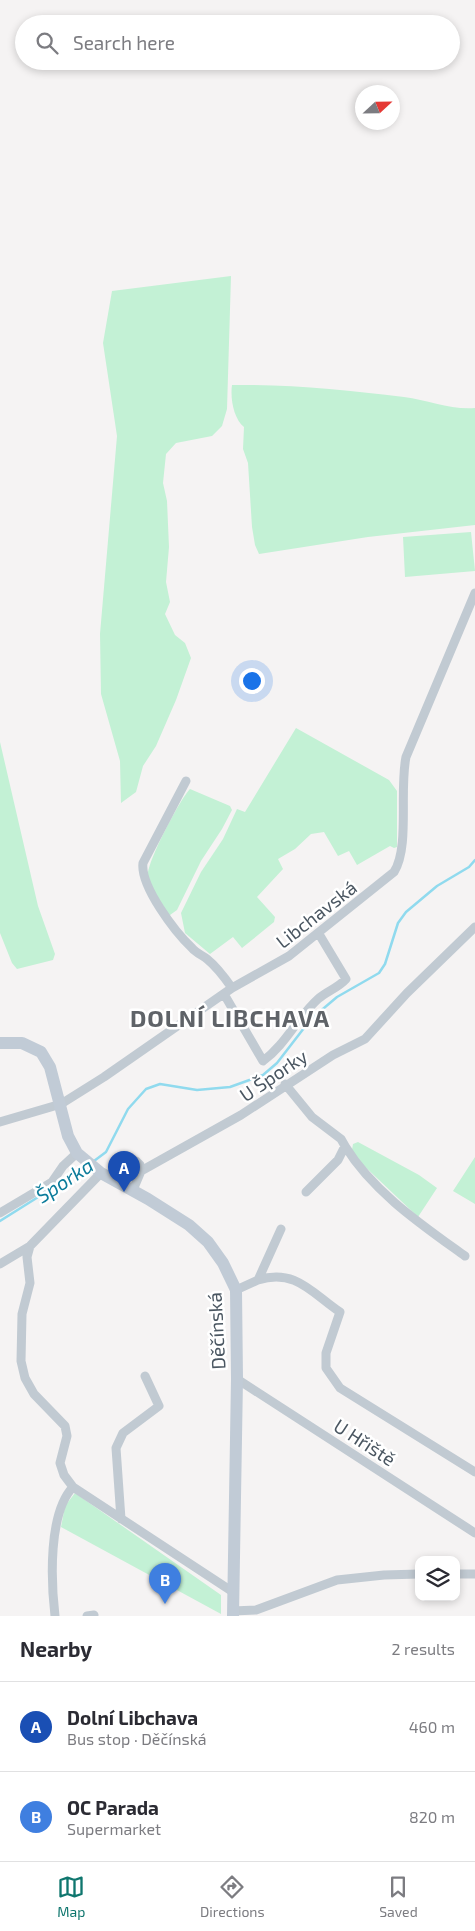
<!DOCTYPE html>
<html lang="en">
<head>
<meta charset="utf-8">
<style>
  :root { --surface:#fff; --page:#f7f7f7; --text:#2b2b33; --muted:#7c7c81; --line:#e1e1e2; --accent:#0f766e }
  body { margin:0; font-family:"Exo 2",sans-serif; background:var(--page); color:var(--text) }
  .controls { position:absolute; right:15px; bottom:15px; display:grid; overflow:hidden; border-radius:10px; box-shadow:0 2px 8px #0003 }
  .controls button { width:45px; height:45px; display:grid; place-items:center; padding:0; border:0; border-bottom:1px solid var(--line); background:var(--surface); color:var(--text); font:25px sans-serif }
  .compass { position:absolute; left:355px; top:85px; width:45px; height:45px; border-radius:50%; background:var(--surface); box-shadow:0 2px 8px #0003; rotate:68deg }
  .you { position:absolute; left:251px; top:680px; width:18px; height:18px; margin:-12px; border:4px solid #fff; border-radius:50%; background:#1a73e8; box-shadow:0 0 0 8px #1a73e833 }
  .badge { display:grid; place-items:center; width:32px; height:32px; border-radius:50%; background:var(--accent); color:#fff; font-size:16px; font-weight:700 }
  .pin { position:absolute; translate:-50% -41px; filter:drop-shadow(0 1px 2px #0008) }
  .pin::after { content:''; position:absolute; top:26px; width:18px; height:15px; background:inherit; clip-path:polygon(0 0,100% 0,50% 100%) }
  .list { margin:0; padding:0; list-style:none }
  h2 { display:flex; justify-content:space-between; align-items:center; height:65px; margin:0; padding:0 20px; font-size:21px }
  h2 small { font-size:16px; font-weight:400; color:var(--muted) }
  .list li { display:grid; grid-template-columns:32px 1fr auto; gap:15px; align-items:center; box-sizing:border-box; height:90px; padding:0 20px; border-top:1px solid var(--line) }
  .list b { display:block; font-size:19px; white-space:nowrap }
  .list p { margin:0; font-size:16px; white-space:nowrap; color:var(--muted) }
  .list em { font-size:16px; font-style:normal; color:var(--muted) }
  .icon { flex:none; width:28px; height:28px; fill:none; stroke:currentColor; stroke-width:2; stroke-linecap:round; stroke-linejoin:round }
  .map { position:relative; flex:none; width:475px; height:1616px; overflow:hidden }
  .search { position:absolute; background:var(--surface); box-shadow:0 2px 8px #0003; left:15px; right:15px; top:15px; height:55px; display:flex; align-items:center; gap:12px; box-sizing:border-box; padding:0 18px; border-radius:28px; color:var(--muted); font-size:19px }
  .sheet { height:245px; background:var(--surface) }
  nav { display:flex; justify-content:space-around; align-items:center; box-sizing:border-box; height:70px; border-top:1px solid var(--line); background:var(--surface); font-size:14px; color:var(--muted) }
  nav a { display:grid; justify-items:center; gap:2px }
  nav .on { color:var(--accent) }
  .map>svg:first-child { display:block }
</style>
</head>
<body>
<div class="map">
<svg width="475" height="1616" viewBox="0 0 475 1616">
  <rect width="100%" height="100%" fill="#f5f3f3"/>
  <path fill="#c3f1d5" d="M231 276 227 409 222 426 212 436 176 443 166 454 163 483 167 501 169 547 166 582 170 602 165 614 175 635 185 643 191 658 176 700 156 746 143 766 136 792 121 803 120 761 101 694 100 634 117 436 103 343 112 291Z
    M232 385C290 384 347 390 404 397 428 400 451 410 475 408V525L368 537 259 554 255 545 252 527 248 463 243 449 244 427C234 419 230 399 232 385Z
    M471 532 475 571 405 577 403 537Z
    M296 728 389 780 397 791V847L394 848 390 846 357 865 349 851 338 856 324 832 311 834 295 849 278 859 283 869 257 897 275 917 274 922 242 948 233 937 210 954 185 933 181 913 201 872 223 839 237 809 245 812Z
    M0 742 38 906 55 954 53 960 17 969 12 963 0 933Z
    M190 789 230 806 232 810 222 829 201 861 177 910 170 915 167 914C161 902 151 889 148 876 146 864 180 799 190 789Z
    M358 1142 419 1175 437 1188 418 1217 359 1161 352 1150 353 1144Z
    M475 1157V1204L453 1191Z
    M75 1493 221 1595V1614L61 1527 65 1506Z"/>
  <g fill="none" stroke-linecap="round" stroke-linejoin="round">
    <path stroke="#90daee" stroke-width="2.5" d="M94 1161 106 1152 128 1109 146 1089 160 1084 197 1090 230 1087 263 1075 277 1063 311 1019 337 997 379 973 385 964 398 923 406 912 437 886 469 867 475 860
      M0 1221 86 1167"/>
    <path stroke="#c1cad2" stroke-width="9" d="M186 781 143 863C140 886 175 932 192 948 196 953 202 955 207 959 217 967 225 978 232 988
      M224 994 263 1061C286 1044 297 1018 318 999 327 991 338 988 346 979L319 934
      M285 1084 312 1117 341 1139 345 1146 338 1160 306 1192
      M0 1122 61 1104 104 1077 232 988 289 956 394 872C410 847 399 790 406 757L475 593
      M345 1146C373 1192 422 1225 465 1256
      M141 1171 241 1115 333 1055 365 1039 407 993 475 927
      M112 1179 123 1162 129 1159 136 1161 140 1165 141 1171 133 1190
      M0 1213 52 1182 63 1166 77 1153
      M30 1246 27 1257 30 1283 22 1314 21 1361 25 1378 34 1394 65 1426 67 1436 60 1463 64 1475 73 1487C48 1513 51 1582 55 1616
      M0 1264 30 1246 101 1173
      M258 1280C295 1268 312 1293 340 1312L326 1353V1368L340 1388 475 1472
      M236 1290 258 1280 281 1229
      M237 1379 475 1533
      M73 1487 233 1592
      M121 1519 116 1448 123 1433 159 1406 145 1376
      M456 1574H475
      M233 1611 256 1610 337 1580 384 1575 419 1574
      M87 1616 94 1615"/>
    <path stroke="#c1cbd6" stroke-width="12" d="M0 1043H22L41 1052 50 1067 68 1136 77 1153 101 1173 148 1199 189 1225 208 1242 223 1263 236 1290 237 1379 233 1616"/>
  </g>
  <g text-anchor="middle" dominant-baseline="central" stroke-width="5" stroke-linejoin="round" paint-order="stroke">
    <g font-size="19" fill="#4a5661" stroke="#fff">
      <text transform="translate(316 914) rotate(-38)">Libchavská</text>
      <text transform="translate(273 1075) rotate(-34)">U Šporky</text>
      <text transform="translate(216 1331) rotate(-93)">Děčínská</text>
      <text transform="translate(365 1442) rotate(33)">U Hřiště</text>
    </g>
    <g font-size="20" font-style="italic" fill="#0c7c9b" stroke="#fff">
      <text transform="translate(64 1180) rotate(-33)">Šporka</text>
    </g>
    <g font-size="24" font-weight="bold" letter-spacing="1" fill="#5f6368" stroke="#fff">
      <text x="230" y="1017">DOLNÍ LIBCHAVA</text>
    </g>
  </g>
</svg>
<div class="controls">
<button><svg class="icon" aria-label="layers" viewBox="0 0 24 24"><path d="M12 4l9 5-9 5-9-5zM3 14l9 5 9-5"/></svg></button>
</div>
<svg class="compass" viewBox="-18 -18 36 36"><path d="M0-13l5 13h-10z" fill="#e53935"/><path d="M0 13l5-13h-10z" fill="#7c7c81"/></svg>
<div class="you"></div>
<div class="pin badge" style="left:124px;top:1192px;background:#1a4fb4">A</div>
<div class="pin badge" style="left:165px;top:1604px;background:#3f7fe0">B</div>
<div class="search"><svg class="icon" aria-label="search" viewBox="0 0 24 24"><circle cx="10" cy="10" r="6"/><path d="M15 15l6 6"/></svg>Search here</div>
</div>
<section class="sheet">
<h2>Nearby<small>2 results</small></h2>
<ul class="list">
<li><span class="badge" style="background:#1a4fb4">A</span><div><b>Dolní Libchava</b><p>Bus stop · Děčínská</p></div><em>460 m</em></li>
<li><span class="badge" style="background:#3f7fe0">B</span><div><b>OC Parada</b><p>Supermarket</p></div><em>820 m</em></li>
</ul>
</section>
<nav>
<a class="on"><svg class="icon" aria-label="map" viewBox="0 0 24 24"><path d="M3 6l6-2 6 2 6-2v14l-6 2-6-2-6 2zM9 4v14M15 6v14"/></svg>Map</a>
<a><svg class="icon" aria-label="directions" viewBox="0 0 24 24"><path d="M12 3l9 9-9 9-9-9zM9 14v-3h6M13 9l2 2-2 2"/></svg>Directions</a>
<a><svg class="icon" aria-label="saved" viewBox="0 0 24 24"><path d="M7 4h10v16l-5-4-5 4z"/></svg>Saved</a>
</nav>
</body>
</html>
